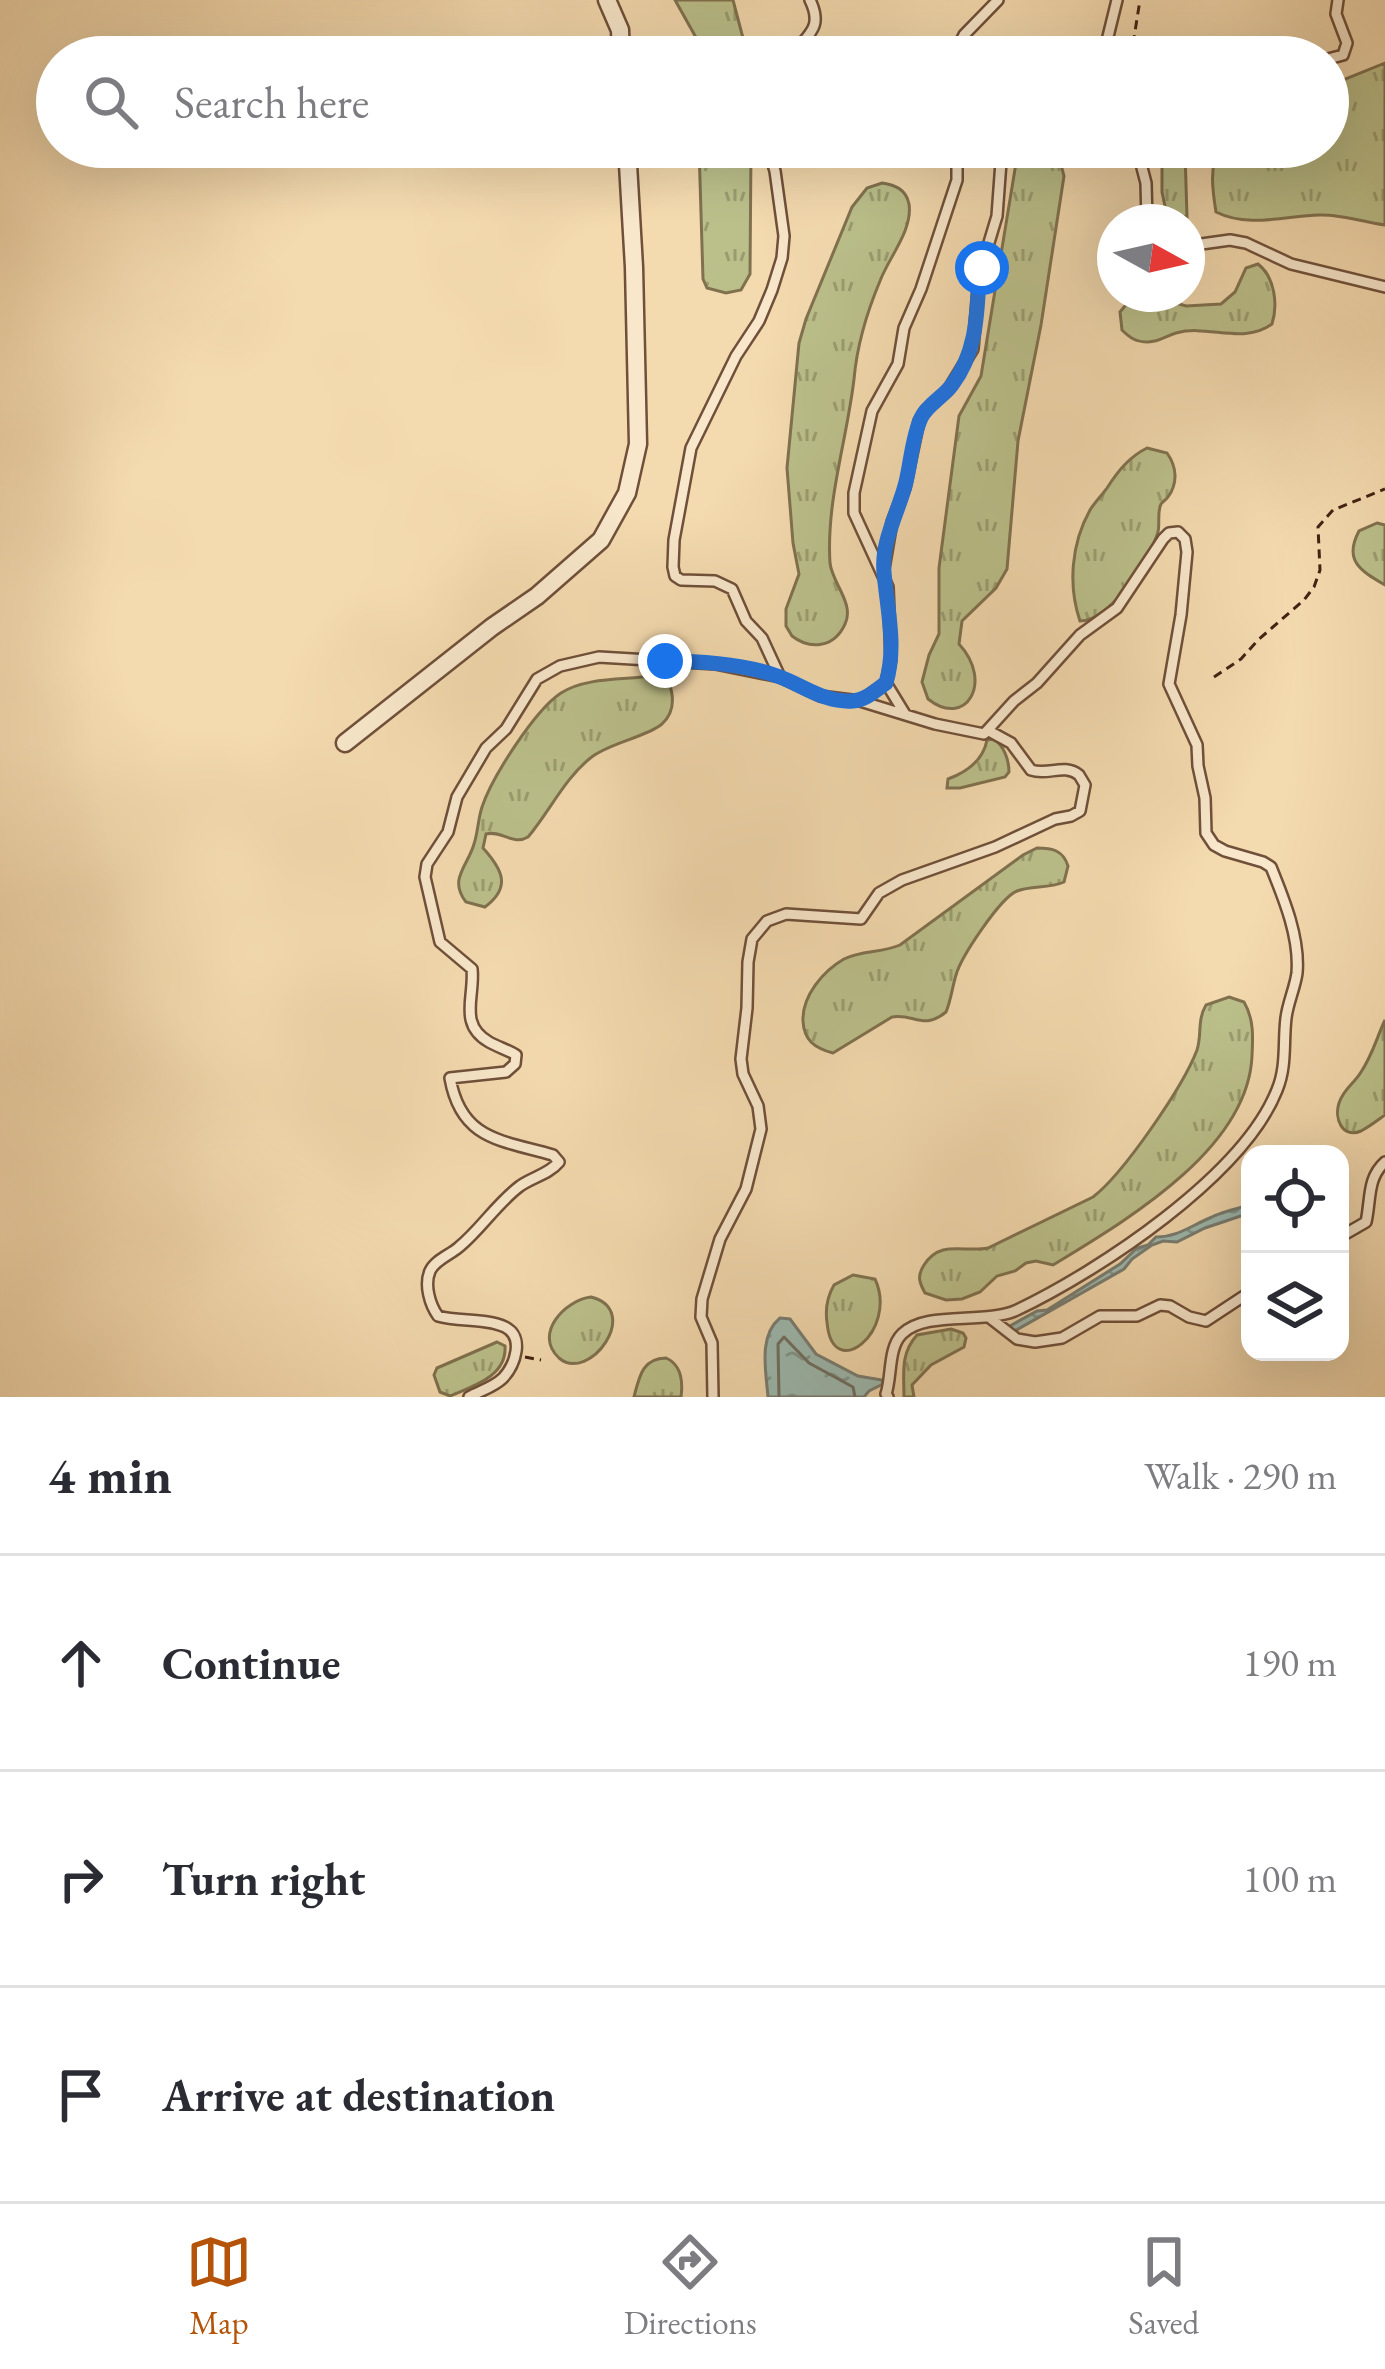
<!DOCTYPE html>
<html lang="en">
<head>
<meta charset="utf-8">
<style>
  :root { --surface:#fff; --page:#f7f7f7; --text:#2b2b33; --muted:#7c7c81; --line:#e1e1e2; --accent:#b45309 }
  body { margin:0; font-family:"EB Garamond",serif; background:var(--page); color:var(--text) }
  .controls { position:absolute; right:36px; bottom:36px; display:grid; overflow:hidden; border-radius:24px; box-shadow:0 12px 48px #0002 }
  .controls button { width:108px; height:108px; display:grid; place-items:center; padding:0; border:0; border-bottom:3px solid var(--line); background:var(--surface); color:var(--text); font:60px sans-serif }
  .compass { position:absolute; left:1097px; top:204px; width:108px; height:108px; border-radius:50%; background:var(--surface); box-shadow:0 12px 48px #0002; rotate:98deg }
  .stop { position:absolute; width:36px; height:36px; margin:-27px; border:9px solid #1a73e8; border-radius:50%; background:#fff }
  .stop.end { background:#1a73e8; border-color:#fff; box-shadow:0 3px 12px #0008 }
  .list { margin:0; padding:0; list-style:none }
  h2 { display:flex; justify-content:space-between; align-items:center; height:156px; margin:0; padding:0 48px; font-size:51px }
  h2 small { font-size:39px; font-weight:400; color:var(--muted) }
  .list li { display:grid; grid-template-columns:78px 1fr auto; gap:36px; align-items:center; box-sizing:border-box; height:216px; padding:0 48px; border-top:3px solid var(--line) }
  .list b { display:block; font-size:45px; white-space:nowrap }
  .list em { font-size:39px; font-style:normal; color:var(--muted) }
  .icon { flex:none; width:66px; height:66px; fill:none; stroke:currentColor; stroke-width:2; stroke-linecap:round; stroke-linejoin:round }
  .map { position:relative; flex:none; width:1385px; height:1397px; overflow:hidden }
  .search { position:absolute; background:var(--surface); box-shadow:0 12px 48px #0002; left:36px; right:36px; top:36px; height:132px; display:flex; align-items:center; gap:30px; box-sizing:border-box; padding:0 42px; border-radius:66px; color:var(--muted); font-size:45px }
  .sheet { height:804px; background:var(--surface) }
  nav { display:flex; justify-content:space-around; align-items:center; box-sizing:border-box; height:168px; border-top:3px solid var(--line); background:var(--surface); font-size:33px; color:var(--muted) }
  nav a { display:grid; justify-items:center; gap:6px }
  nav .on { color:var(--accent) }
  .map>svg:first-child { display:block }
</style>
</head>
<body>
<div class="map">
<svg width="1385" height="1397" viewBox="0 0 1385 1397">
  <defs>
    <pattern id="grass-tufts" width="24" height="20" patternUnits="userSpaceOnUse" patternTransform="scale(3)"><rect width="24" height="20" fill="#bbc08b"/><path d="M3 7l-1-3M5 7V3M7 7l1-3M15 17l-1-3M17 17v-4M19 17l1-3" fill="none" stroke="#9a9c70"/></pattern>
    <pattern id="water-ripples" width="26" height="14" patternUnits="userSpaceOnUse" patternTransform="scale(3)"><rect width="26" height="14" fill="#9cbab1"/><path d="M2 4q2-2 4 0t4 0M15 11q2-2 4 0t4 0" fill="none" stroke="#81978f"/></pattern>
  </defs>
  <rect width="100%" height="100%" fill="#f4daaf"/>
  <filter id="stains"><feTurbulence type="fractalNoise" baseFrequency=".00167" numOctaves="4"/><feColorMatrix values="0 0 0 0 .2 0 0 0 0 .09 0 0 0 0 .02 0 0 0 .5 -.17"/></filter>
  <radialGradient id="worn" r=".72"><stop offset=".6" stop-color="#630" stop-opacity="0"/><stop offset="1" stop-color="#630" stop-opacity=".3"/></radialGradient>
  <path fill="url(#grass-tufts)" stroke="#80714f" stroke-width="3" d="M675 0H733L748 57H700L698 41Z
    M1385 63V225C1364 222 1340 214 1319 215 1285 216 1248 228 1216 212 1213 193 1208 164 1221 148L1328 147V86Z
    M699 147H751L750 274 741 290 726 293 707 288 703 279Z
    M1035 150 1055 154 1060 161 1064 176 1041 325 1018 441 1007 569 996 588 962 621 959 644C994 682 966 729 928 699L922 682 929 655 939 634V568L959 416 981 376 1016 163 1022 154Z
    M1181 150 1185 152 1187 217 1174 216 1166 211 1162 192V152Z
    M882 183C895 185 906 189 909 204 913 230 889 257 880 281 867 312 857 345 854 379 847 440 826 501 830 563 832 583 855 604 845 624 834 648 810 650 792 636L786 626V609L799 574 793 543 787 468 799 343 806 319 852 207 867 188Z
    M1258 264C1275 277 1278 305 1272 324 1244 345 1208 324 1176 333 1166 336 1159 342 1148 342 1136 342 1130 338 1122 330L1120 312 1134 295 1160 294 1172 302 1186 306 1221 304 1235 292 1246 268Z
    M1147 448 1167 453C1177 467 1178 483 1168 497 1166 500 1163 501 1161 504 1157 512 1160 523 1158 532 1150 559 1110 621 1080 621 1068 586 1071 544 1090 510 1095 502 1102 495 1107 488 1118 471 1129 457 1147 448Z
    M1377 523 1385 525V585C1361 571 1343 561 1359 531Z
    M652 676 668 680C674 695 675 712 662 724 646 737 613 742 593 756 565 777 550 811 528 837 513 846 502 830 486 834L483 848C502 869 512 887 485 907L466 902C448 879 468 866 474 844 478 832 478 819 482 807 492 777 535 710 561 693 586 677 623 680 652 676Z
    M994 739C1004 746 1009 760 1009 772L1005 777 960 788H947L948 779C967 772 983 761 987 740Z
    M1037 848C1052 848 1063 850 1068 866L1064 882C1048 889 1032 885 1017 891 1000 898 961 957 956 975 952 988 951 1000 946 1012 923 1031 914 1013 892 1017L833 1053C814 1048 804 1040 803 1021 802 996 823 971 844 959 861 950 882 953 900 945L1023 855Z
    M1229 997 1244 1002C1254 1019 1253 1037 1252 1056 1248 1150 1125 1221 1053 1265L1036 1261 1026 1263 1015 1271 997 1276 980 1292 962 1299 946 1300 925 1293C919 1282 917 1276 924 1265 941 1239 964 1253 988 1248L1093 1197C1123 1174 1183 1087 1197 1050 1202 1035 1197 1020 1206 1005Z
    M1385 1020V1115C1378 1120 1369 1127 1361 1131 1342 1139 1334 1118 1339 1103 1344 1088 1354 1084 1361 1072 1372 1056 1377 1037 1385 1020Z
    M853 1275 875 1279C899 1331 832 1385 827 1322 825 1308 827 1297 834 1285Z
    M591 1297C643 1310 589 1384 559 1358 533 1334 565 1300 591 1297Z
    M951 1329 963 1333 966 1338 964 1347 931 1365 912 1385 914 1397H904C904 1373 900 1354 917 1335Z
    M497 1342 505 1346C507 1376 474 1386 450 1396L440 1392 434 1375 437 1368Z
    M666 1358C682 1365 683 1382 681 1397H634C639 1378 642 1358 666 1358Z"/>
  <path fill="url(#water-ripples)" stroke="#797d72" stroke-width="3" d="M1250 1205V1213L1205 1228 1177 1242 1163 1241 1152 1245 1132 1259 1124 1269 1013 1332 1008 1327 1037 1311 1047 1310 1120 1264 1137 1248 1148 1245 1156 1237C1178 1237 1192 1225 1212 1217 1222 1212 1238 1208 1250 1205Z
    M780 1318 790 1319 816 1354 858 1376 882 1380 883 1384 869 1391 864 1397H768C766 1371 758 1336 780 1318Z"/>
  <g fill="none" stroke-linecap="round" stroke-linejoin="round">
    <path stroke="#706e62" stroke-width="3" d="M779 1397 778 1344 784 1337 809 1363 853 1387 855 1397"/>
    <g stroke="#70503a" stroke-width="14">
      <path id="lane" d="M791 57C807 34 824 29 810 0
        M953 57 964 35 998 0
        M1103 57 1117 0
        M1126 57H1138
        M1178 57 1199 50 1276 57
        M1328 59 1343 55 1347 43 1336 14 1338 0
        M768 147 775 171 784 236 782 258 772 290 759 321 736 356 691 448 674 540 673 567 675 576 681 580 715 581 732 589 746 621 762 638 780 677
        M1139 147 1143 153 1140 160 1146 183 1147 222
        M1187 246 1230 240 1246 243 1291 264 1385 287
        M884 569 892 522 905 488 919 421 925 411 948 390 973 349 979 276 997 216 1001 162 1009 147
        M886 683 905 714
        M860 701 886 683 891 659 888 587 854 513V493L872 411 898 364 904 328 921 289 957 180V147
        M1340 1237 1366 1222C1371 1200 1367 1178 1385 1162
        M990 1318 1017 1339 1035 1342 1062 1338 1100 1316H1137L1160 1305 1170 1306 1189 1317 1206 1321 1250 1292
        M469 1397C480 1391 494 1387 503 1378 515 1365 525 1337 505 1327 486 1318 458 1322 438 1316 430 1305 424 1285 430 1271 435 1260 450 1255 459 1247 481 1229 497 1203 520 1186 533 1177 549 1174 559 1162L553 1155C501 1140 461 1140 450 1078L506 1072 515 1064 516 1055C508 1050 498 1047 489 1042 458 1024 475 997 472 969L440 942 425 877 427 864 448 832 457 797 486 748 506 729 537 679 560 666 599 657 715 664 780 677 820 696 860 701 935 724 984 734 1014 701 1037 683 1080 635 1117 608 1163 539 1169 533 1178 532 1185 539 1187 552 1181 615 1169 684 1197 745 1198 766 1205 798 1206 833 1214 845 1225 851 1263 862 1271 867C1284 899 1300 938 1297 973 1295 988 1288 1002 1286 1018 1283 1042 1287 1066 1277 1090 1243 1176 1099 1271 1017 1310 984 1325 926 1310 902 1334 888 1348 892 1376 886 1394L888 1397
        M713 1397 712 1343 701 1317 702 1299 720 1239 746 1189 761 1129 758 1106 743 1074 741 1059 747 1008 748 962 752 939 767 921 786 914 861 919 879 893 902 880 995 847 1055 819 1071 816 1080 811 1085 785 1079 775C1064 763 1048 776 1031 770L1011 743 989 731"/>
    </g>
    <g stroke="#70503a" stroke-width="21">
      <path id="street" d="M607 0 620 30 621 57
        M345 743 492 627 537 596 601 540 627 493 638 444 634 267 627 147"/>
    </g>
    <path stroke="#442213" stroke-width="3" stroke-dasharray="9 6" stroke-linecap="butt" d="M1133 44 1140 0
      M1214 677 1241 659 1258 640 1304 600 1314 587 1320 570 1318 527 1333 510 1385 489
      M525 1357 541 1360"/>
    <use href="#lane" stroke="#f8e7cb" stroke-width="9"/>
    <use href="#street" stroke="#f8e7cb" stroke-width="16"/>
  </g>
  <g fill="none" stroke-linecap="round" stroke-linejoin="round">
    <path stroke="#1a73e8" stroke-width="15" d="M665 661C702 661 745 664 780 677 804 686 825 703 853 701 866 700 876 690 886 683 897 646 887 609 884 572 881 541 899 511 906 482 911 462 912 438 921 418 927 405 943 397 952 385 976 353 977 317 979 279L982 268"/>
  </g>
  <rect width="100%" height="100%" filter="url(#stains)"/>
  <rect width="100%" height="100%" fill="url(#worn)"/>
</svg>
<div class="controls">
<button><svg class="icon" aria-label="locate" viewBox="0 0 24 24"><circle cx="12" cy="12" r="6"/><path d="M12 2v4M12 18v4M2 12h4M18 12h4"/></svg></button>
<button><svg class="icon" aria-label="layers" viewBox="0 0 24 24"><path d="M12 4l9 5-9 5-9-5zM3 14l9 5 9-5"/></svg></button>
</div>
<svg class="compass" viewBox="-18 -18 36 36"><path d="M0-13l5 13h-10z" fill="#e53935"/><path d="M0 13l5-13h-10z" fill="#7c7c81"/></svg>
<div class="stop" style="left:982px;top:268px"></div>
<div class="stop end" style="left:665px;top:661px"></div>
<div class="search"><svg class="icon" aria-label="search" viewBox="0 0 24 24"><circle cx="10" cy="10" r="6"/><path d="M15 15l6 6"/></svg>Search here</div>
</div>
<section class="sheet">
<h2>4 min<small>Walk · 290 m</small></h2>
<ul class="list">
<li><svg class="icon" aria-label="ahead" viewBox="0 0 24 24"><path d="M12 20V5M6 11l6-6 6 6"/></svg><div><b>Continue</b></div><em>190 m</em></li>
<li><svg class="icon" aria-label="right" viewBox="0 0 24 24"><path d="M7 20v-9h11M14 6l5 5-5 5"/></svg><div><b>Turn right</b></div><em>100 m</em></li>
<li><svg class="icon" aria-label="arrive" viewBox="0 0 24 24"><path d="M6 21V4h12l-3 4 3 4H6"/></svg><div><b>Arrive at destination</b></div></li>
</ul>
</section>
<nav>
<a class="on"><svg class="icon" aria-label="map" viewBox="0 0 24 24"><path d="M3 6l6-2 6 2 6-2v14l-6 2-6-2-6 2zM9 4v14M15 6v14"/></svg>Map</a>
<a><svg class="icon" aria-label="directions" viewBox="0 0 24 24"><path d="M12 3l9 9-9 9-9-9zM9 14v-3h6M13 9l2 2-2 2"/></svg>Directions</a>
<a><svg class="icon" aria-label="saved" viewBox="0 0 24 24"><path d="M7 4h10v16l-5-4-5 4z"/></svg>Saved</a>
</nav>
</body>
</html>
